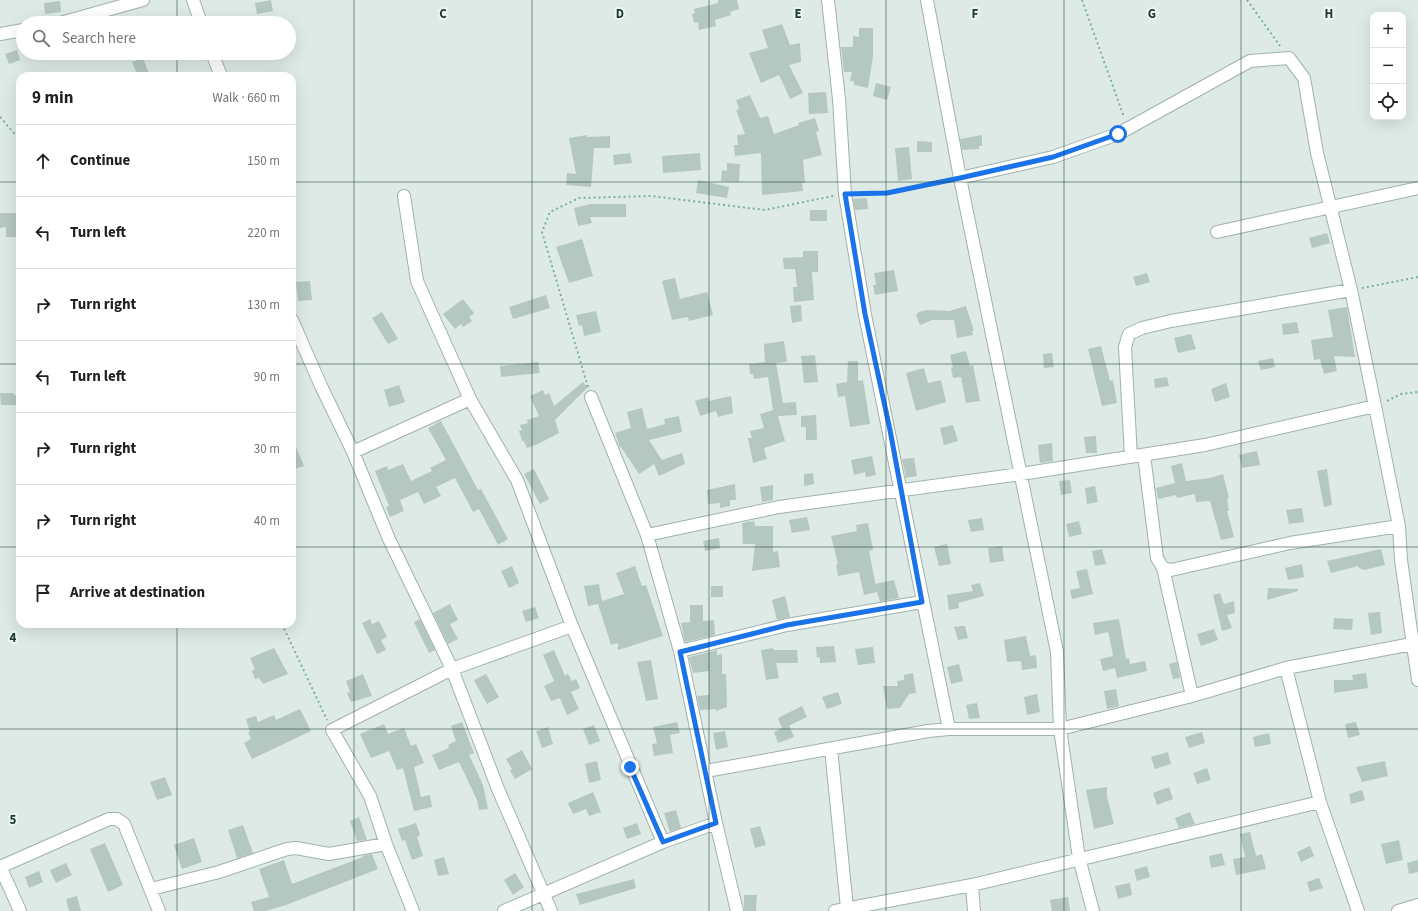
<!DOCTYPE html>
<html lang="en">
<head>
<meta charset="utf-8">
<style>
  :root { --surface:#fff; --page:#f6f6f6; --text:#202124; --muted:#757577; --line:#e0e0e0 }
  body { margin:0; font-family:"Source Sans 3",sans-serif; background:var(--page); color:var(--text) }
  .controls { position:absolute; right:12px; top:12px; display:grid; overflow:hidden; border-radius:8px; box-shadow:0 4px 16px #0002 }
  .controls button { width:36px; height:36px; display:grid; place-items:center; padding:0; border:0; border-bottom:1px solid var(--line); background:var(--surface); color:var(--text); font:20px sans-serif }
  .stop { position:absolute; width:12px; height:12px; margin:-9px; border:3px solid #1a73e8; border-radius:50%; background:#fff }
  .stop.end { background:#1a73e8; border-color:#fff; box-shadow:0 1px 4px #0008 }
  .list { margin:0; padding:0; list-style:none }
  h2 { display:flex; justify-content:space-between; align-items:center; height:52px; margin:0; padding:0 16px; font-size:17px }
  h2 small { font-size:13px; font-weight:400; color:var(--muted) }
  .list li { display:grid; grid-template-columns:26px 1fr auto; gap:12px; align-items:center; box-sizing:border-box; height:72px; padding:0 16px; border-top:1px solid var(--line) }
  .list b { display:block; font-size:15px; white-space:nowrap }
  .list em { font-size:13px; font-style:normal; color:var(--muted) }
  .icon { flex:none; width:22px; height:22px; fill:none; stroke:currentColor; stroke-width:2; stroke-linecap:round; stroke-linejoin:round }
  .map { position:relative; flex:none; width:1418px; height:911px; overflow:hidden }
  .search { position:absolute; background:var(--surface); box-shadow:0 4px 16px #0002; left:16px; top:16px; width:280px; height:44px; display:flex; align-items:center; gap:10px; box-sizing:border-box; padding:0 14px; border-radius:22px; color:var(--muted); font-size:15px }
  .panel { position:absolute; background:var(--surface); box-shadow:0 4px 16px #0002; left:16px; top:72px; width:280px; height:556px; border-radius:12px }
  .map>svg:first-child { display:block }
</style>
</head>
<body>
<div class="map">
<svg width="1418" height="911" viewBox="0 0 1418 911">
  <rect width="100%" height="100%" fill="#ddeae5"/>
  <path fill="#b5c7c1" d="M271 0 273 11 257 14 255 3Z
    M718 0H737L739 9 730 12 731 15 715 20 716 26 699 30 698 22 694 23 692 14 695 13 694 9 718 3Z
    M60 1 61 12 45 14 44 3Z
    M782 24 790 45 800 43 801 62 789 65 803 93 790 99 779 75 761 83 749 53 768 48 762 30Z
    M859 28H873V56L868 88 854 85V81H850L852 72H844L841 47H853V36L859 37Z
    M17 50 20 60 9 64 5 54Z
    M143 58 150 76H138L132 62Z
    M876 83 891 87 887 100 873 96Z
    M826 92 828 113 809 114 808 93Z
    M750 95 760 118 768 116 774 134 799 125 798 123 815 118 819 131 816 132 822 155 803 160 805 183H802L803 191 762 195 761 153 735 156 734 145H738L737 135 745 134 736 110 739 109 736 100Z
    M587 135V137L610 136V148H594L591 187 566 185 567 173 576 174 569 138Z
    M982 135V146H979V149L962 150 960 139Z
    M917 141 932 142V152H917Z
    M909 147 912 179 898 181 895 148Z
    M630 153 632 163 614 165 613 155Z
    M700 153 701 170 663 173 662 156Z
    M727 163 740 164 739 182 721 181 722 170 727 171Z
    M698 180 729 187 727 198 696 193Z
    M867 198 868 209 855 210 853 199Z
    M591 204H626V217H590L592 223 578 226 574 208Z
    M810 210H827V221H810Z
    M0 213H18L19 237H6V227L0 228Z
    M1327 233 1330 243 1312 248 1309 238Z
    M582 239 593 276 569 283 556 247Z
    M803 251H818V272H812L814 300 794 302 793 287H797L795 269H784L783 258 803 257Z
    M894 270 898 291 875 295 873 285H876L874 273Z
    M1147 273 1150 282 1136 286 1133 277Z
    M675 278 680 299 707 292 713 315 689 321 688 317 672 320 662 281Z
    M310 281 312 300 298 301 296 282Z
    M546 295 550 308 513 319 509 307Z
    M463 299 474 313 469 317 472 321 463 327 461 324 455 329 443 314Z
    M801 305 802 321 792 323 790 306Z
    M966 306 974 331H972L973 335 957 338 954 320H932L920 325 916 315 919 312 927 310 949 311Z
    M1347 307 1355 357 1334 356 1337 371 1324 374 1320 359 1314 360 1311 340 1333 337 1328 310Z
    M596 311 601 332 584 336 582 325 579 326 576 315Z
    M382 312 398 339 388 344 372 318Z
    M1297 322 1299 333 1283 335 1282 324Z
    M1191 334 1196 349 1178 353 1174 338Z
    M784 341 787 362 776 363 783 403 796 402 797 415 778 416 785 441 764 448 767 459 753 463 748 438H752L750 431 764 428 760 414 773 410 768 377 754 379 753 374H750L749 364 765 362 764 344Z
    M1101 346 1110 381 1113 380 1117 403 1102 406 1088 349Z
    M966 351 970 366 973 365 980 401 966 403 961 377 953 378 951 368 953 367 950 355Z
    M1052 353 1054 367 1044 368 1043 354Z
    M815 355 818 382 804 383 801 356Z
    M1273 358 1275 367 1261 370 1258 361Z
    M848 361H858V381L863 380 870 424 850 427 845 396 838 397 836 384 847 382Z
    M538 362 540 373 501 377 500 366Z
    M924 368 928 383 941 380 946 402 916 411 906 373Z
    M1167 377 1169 386 1155 388 1154 379Z
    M583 382 588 387 555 420 559 433 538 444 527 448 524 441H522L519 431 522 430 520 425 528 423 527 420 539 416 530 396 543 390 545 395 549 393 554 406Z
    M1226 383 1230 397 1215 402 1211 389Z
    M399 385 405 402 389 407 384 390Z
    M0 393H14V395H17L16 405H1Z
    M731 396 733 413 718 417 716 411 700 416 695 401 708 397 709 401Z
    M642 408 647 429 665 424 664 419 679 416 682 432 649 440 662 460 682 453 685 464 659 476 654 464 639 474 621 447 620 448 615 433 631 428 627 412Z
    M816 415 817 440H806V427H801V416Z
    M441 421 478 490 481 489 508 539 498 545 479 509 473 512 455 478 436 487 441 496 424 504 418 492 400 500 404 511 390 517 386 507 389 506 375 471 387 466 388 470 403 464 411 481 432 471 430 468 446 460 428 428Z
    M953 425 958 441 944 445 940 428Z
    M1096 436 1097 453H1086L1084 437Z
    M292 437 304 466 292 470Z
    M1052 443 1053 461 1040 463 1038 445Z
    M1257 451 1260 465 1242 468 1239 455Z
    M872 456 876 475 866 477 865 472 854 475 851 460Z
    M914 458 917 476 906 478 902 459Z
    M1182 463 1186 481 1210 478 1223 474 1229 498H1227L1229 511H1227L1234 537 1221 540 1210 501 1196 502 1195 494 1177 498 1176 495 1158 499 1156 488 1175 483 1171 466Z
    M534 469 549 499 540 504 524 474Z
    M1327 469 1332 505 1324 507 1317 471Z
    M813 473 814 484 804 486V474Z
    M1070 480 1072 493 1061 495 1059 481Z
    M735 484 736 500H730V506L720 508V503L708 504 707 490Z
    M773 485V500L762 502 760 487Z
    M1095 486 1098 502 1087 504 1085 488Z
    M1302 508 1304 522 1289 524 1286 510Z
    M807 517 810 530 792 533 789 520Z
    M982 518 984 530 971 532 968 520Z
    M754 521 755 526H773V552L778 551 780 567 752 571 755 544H743L742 523Z
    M1079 521 1082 534 1069 537 1066 524Z
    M868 523 873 550 869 551 877 592 864 595 859 572 838 576 836 565 838 564 831 536 857 531 856 525Z
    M719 538 720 548 705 551 703 541Z
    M947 544 951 564 939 566 934 547Z
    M1002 546 1004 561 990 563 988 548Z
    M1102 549 1106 564 1095 566 1092 551Z
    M1381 549 1385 565 1364 570 1359 568 1358 566 1331 573 1327 561Z
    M1302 564 1304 577 1288 580 1285 568Z
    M512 566 519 583 509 588 501 571Z
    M635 566 642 586 646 585 663 636 618 650V643L611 645 598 604 588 606 584 586 599 584 602 601 624 594 616 573Z
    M1087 569 1093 594 1072 599 1070 590 1080 588 1076 571Z
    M894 580 899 598 880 602 875 584Z
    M980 583 984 596 958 603 959 608 949 610 947 595 973 591 971 585Z
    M711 586H723V597H711Z
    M1268 588 1298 589V591L1267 600Z
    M1220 593 1224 604 1234 601 1235 613 1227 615 1232 628 1222 631 1213 595Z
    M785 596 790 617 777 620 772 600Z
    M450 604 458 620 450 624 458 639 448 644 433 613Z
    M690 605H703V621L714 620 715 635 685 642 681 623 690 622Z
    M535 607 539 618 526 622 522 611Z
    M1380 612 1382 633 1371 635 1368 613Z
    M1334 618 1353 619 1352 630 1333 629Z
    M370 619 372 624 379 621 387 637 381 640 386 650 377 654 362 623Z
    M420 619 435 650 429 653 414 622Z
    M1119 619 1126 659 1129 658 1130 664 1145 661 1147 671 1117 678 1115 668 1103 671 1100 659 1113 656 1109 635 1108 632 1095 635 1093 623Z
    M961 626H965L968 638 958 640 954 627Z
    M1214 629 1218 640 1201 646 1197 634Z
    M1026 636 1030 656 1036 655 1037 668 1022 670 1021 661 1007 662 1004 640Z
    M834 646 836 662 820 663V657L817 658 816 647Z
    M873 647 875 663 858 665 855 649Z
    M274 648 288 674 263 684 259 678 255 679 252 671 255 669 250 658Z
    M773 648 774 650H797L798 663H776L779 678 766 680 761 650Z
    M554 650 565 676 568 674 572 681 576 679 580 688 571 692 579 709 567 715 560 698 551 701 544 686 554 681 543 655Z
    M717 650V655L722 654V674H726L727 707 716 711V709L700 710 697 696 709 695V671L693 673 689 657Z
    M651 660 658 699 646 701 637 662Z
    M1177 662 1180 678 1173 679 1169 664Z
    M959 664 963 681 951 684 947 667Z
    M913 673 916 693 909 694 900 708 887 709 883 686H898L897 681 904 680V675Z
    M1366 673 1368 688 1334 693V680H1353L1352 675Z
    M363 674 372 696 351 702 347 693 350 692 346 681Z
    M486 674 499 697 487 704 474 680Z
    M1116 689 1119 706 1107 709 1104 691Z
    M838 692 842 704 827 709 822 697Z
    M1037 694 1040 712 1027 715 1024 697Z
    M977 703 980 718 969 719 966 705Z
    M802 706 807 717 788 726 789 725 794 737 778 743 774 732 782 728 778 718Z
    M300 709 311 731 252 759 244 743 251 739 248 732H250L246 719 256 716 258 722 274 715 276 720Z
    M462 722 474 753 469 755 483 785 488 809 479 810 477 800 459 762 439 770 432 755 449 748 448 745 456 741 451 726Z
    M677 722 680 733 670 735 673 753 654 756 652 744 657 743 653 727Z
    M1356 722 1360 735 1348 738 1345 724Z
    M384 724 388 734 404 728 411 746 416 744 424 763 414 767 421 797 430 795 432 807 414 811 403 768 397 770 389 751 371 758 360 734Z
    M594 725 600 741 589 745 583 729Z
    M548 727 553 744 542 748 536 731Z
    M725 731 728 747 716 750 713 733Z
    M1202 732 1205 743 1189 748 1185 737Z
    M1269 733 1271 744 1255 747 1253 737Z
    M522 750 532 769 515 779 510 771 512 769 506 759Z
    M1168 752 1171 764 1155 769 1151 757Z
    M597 761 601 780 589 783 585 764Z
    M1385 761 1388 776 1362 782 1356 767Z
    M1207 768 1211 780 1197 784 1193 773Z
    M165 777 172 795 157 800 150 782Z
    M1107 787V797L1114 824 1094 829 1086 790Z
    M1169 787 1173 799 1157 805 1153 793Z
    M1362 790 1365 800 1351 804 1349 794Z
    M593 792 601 812 589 816 586 809 573 814 568 803Z
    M676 810 681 828 670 832 664 813Z
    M1190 812 1195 824 1179 828 1175 818Z
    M359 817 367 840 357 841 350 821Z
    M416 823 420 835 417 837 423 856 412 860 405 840 402 841 398 829Z
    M637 823 641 834 627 839 623 828Z
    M243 825 253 853 237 858 228 830Z
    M760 826 766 845 755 848 750 829Z
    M1250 832 1256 856 1262 854 1266 869 1236 875 1233 859 1245 857 1240 834Z
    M194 838 202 862 182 869 174 845Z
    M1399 840 1403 860 1386 864 1381 844Z
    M105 843 123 885 108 892 90 849Z
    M1310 846 1314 856 1301 862 1297 852Z
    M1222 853 1225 865 1211 868 1209 856Z
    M372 854 378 869 286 905 266 911H254L251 902 269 897 259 869 284 860 292 884 363 857 362 856Z
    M444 857 449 874 438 876 434 860Z
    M1418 860V872L1409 874 1407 863Z
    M66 863 72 875 56 883 50 870Z
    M1147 866 1150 877 1137 881 1134 870Z
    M39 871 43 882 29 888 25 877Z
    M515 873 524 887 513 895 504 880Z
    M1319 878 1323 888 1310 892 1307 882Z
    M634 879 636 888 580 905 576 894Z
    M1130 883 1132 895 1118 899 1115 886Z
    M744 895H757L756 911H744Z
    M77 896 81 911H69L66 899Z
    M1068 897 1070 911H1052L1050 900Z"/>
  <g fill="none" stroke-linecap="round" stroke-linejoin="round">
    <g stroke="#a0b2ac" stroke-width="14">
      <path id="street" d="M193 0 201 23
        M828 0 839 99 845 194 865 315 949 729
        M927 0 960 178 1057 652 1060 729 1079 858 1093 911
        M60 23 143 0
        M0 34 23 30
        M212 53 221 76
        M960 178 1053 157 1118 134 1250 61 1289 58 1304 78 1317 153 1351 290 1375 406
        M404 196 417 281 470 399 517 480 572 626 663 842
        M1217 232 1418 188
        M292 320 321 386 353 452 389 539 452 669 498 789 551 911
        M591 397 647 535 680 651 716 823 737 911
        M353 452 470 399
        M1144 455 1157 558 1163 568 1171 570 1290 543 1399 526
        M1131 457 1125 347 1129 334 1142 328 1171 321 1351 290
        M647 535 779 507 1021 474 1205 445 1375 406 1399 526 1401 560 1418 680
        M1163 568 1192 696
        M680 651 787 625 922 602
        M1286 668 1320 802 1358 911
        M831 749 847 908
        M706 771 928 731 949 729H1060L1192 696 1286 668 1412 644
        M0 866 20 911
        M0 867 109 819H117L124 824 159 911
        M972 885 974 911
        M151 889 219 872 287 849 296 848 329 854 386 844
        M413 911 386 844 370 796 332 730 452 669 572 626
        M504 911 663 842 716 823
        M835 911 972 885 1320 802
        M1398 911 1418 905"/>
    </g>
    <path stroke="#7bafa2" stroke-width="2" stroke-dasharray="2 3" stroke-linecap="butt" d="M1082 0 1124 117
      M1247 0 1280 46
      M0 117 20 140
      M858 194 887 193 948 180
      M1362 288 1418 277
      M588 387 542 232 550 212 579 198 651 196 765 210 833 196
      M1387 401 1401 394 1418 392
      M282 624 327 720"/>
    <use href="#street" stroke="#fff" stroke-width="12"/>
  </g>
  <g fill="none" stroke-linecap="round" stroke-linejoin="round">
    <path stroke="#1a73e8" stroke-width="5" d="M630 767 663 842 716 823 680 652 787 625 922 602 890 430 865 314 845 194 887 193 960 178 1053 157 1118 134"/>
  </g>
  <path fill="none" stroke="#1e3a34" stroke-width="1" stroke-opacity="0.55" d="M177 0V23M354 0V911M532 0V911M709 0V911M886 0V911M1064 0V911M1241 0V911M177 53V76M0 182H20M292 182H1418M0 364H20M292 364H1418M0 547H20M292 547H1418M177 624V911M0 729H1418"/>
  <g font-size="13" text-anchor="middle" font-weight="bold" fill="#1e3a34" stroke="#edf7f2" stroke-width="4" stroke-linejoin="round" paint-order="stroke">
    <text x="443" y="18">C</text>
    <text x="620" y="18">D</text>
    <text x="798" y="18">E</text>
    <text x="975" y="18">F</text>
    <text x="1152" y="18">G</text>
    <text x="1329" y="18">H</text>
    <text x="13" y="642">4</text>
    <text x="13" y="824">5</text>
  </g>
</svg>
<div class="controls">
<button>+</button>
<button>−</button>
<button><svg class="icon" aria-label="locate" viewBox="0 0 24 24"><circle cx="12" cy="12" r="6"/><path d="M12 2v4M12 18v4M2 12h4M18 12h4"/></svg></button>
</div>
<div class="stop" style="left:1118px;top:134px"></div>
<div class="stop end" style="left:630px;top:767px"></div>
<div class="search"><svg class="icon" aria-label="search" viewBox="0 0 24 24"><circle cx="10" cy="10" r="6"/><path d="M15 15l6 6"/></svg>Search here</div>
<section class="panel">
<h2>9 min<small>Walk · 660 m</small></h2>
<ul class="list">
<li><svg class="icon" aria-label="ahead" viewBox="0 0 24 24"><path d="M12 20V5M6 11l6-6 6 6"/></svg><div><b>Continue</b></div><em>150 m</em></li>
<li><svg class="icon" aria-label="left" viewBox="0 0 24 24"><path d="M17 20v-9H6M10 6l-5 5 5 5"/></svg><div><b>Turn left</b></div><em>220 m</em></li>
<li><svg class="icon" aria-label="right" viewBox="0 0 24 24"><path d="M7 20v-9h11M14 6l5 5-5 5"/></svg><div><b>Turn right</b></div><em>130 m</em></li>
<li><svg class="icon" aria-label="left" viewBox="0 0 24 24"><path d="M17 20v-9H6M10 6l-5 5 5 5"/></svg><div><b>Turn left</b></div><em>90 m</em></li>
<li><svg class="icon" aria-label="right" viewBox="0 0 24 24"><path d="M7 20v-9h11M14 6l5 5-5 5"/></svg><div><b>Turn right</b></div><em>30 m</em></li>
<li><svg class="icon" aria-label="right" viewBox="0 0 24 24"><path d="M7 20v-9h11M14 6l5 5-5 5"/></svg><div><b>Turn right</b></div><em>40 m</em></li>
<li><svg class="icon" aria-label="arrive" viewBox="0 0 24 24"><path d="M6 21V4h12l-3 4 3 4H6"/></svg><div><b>Arrive at destination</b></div></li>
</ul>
</section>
</div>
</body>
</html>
